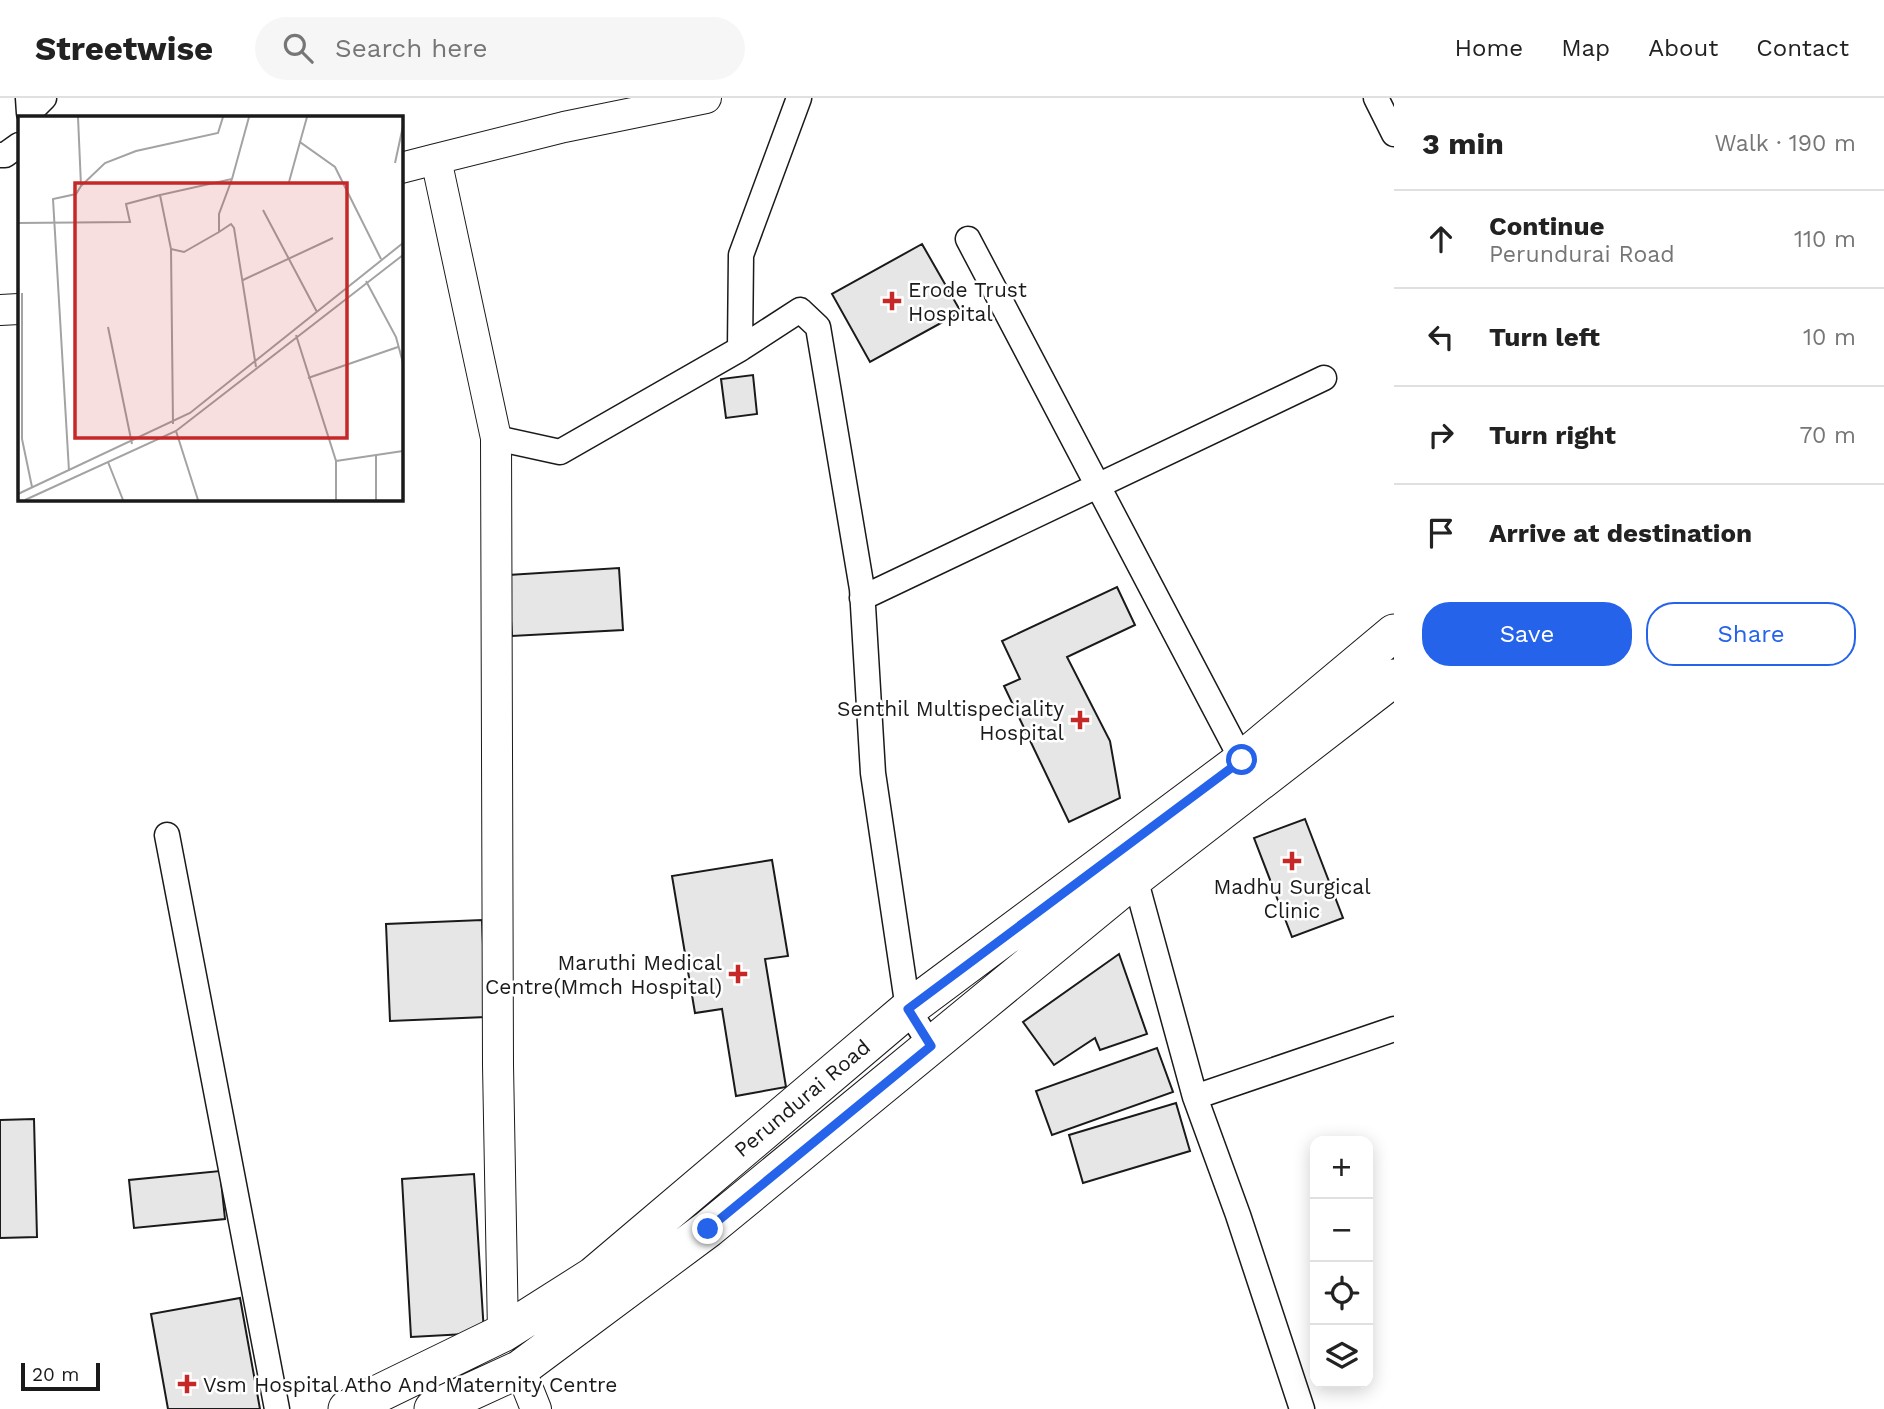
<!DOCTYPE html>
<html lang="en">
<head>
<meta charset="utf-8">
<style>
  :root { --surface:#fff; --page:#f6f6f6; --text:#222; --muted:#767676; --line:#e0e0e0; --accent:#2563eb }
  body { margin:0; font-family:"Work Sans",sans-serif; background:var(--page); color:var(--text) }
  .controls { position:absolute; right:21px; bottom:21px; display:grid; overflow:hidden; border-radius:14px; box-shadow:0 4px 18px #0003 }
  .controls button { width:63px; height:63px; display:grid; place-items:center; padding:0; border:0; border-bottom:2px solid var(--line); background:var(--surface); color:var(--text); font:35px sans-serif }
  .scale { position:absolute; left:21px; bottom:18px; width:79px; box-sizing:border-box; padding-left:7px; border:4px solid #1a1a1a; border-top:0; font-size:19px; line-height:24px; white-space:nowrap; color:#1a1a1a; -webkit-text-stroke:5px #fff; paint-order:stroke }
  .stop { position:absolute; width:21px; height:21px; margin:-16px; border:5px solid #2563eb; border-radius:50%; background:#fff }
  .stop.end { background:#2563eb; border-color:#fff; box-shadow:0 2px 7px #0008 }
  .list { margin:0; padding:0; list-style:none }
  h2 { display:flex; justify-content:space-between; align-items:center; height:91px; margin:0; padding:0 28px; font-size:30px }
  h2 small { font-size:23px; font-weight:400; color:var(--muted) }
  .list li { display:grid; grid-template-columns:46px 1fr auto; gap:21px; align-items:center; box-sizing:border-box; height:98px; padding:0 28px; border-top:2px solid var(--line) }
  .list b { display:block; font-size:26px; white-space:nowrap }
  .list p { margin:0; font-size:23px; white-space:nowrap; color:var(--muted) }
  .list em { font-size:23px; font-style:normal; color:var(--muted) }
  .actions { display:flex; gap:14px; padding:21px 28px }
  .actions a { flex:1; padding:16px 0; border:2px solid var(--accent); border-radius:28px; text-align:center; font-size:24px; color:var(--accent) }
  .actions .main { background:var(--accent); color:#fff }
  .icon { flex:none; width:38px; height:38px; fill:none; stroke:currentColor; stroke-width:2; stroke-linecap:round; stroke-linejoin:round }
  .map { position:relative; flex:none; width:1394px; height:1311px; overflow:hidden }
  header { display:flex; align-items:center; gap:42px; box-sizing:border-box; height:98px; padding:0 35px; background:var(--surface); border-bottom:2px solid var(--line) }
  header strong { font-size:33px }
  nav { display:flex; gap:38px; margin-inline-start:auto; font-size:24px }
  .search { width:490px; height:63px; background:var(--page); display:flex; align-items:center; gap:18px; box-sizing:border-box; padding:0 24px; border-radius:38px; color:var(--muted); font-size:26px }
  main { display:flex }
  aside { flex:1; background:var(--surface) }
  .map>svg:first-child { display:block }
</style>
</head>
<body>
<header>
<strong>Streetwise</strong>
<div class="search"><svg class="icon" aria-label="search" viewBox="0 0 24 24"><circle cx="10" cy="10" r="6"/><path d="M15 15l6 6"/></svg>Search here</div>
<nav><a>Home</a><a>Map</a><a>About</a><a>Contact</a></nav>
</header>
<main>
<div class="map">
<svg width="1394" height="1311" viewBox="0 0 1394 1311">
  <rect width="100%" height="100%" fill="#fff"/>
  <path fill="#e6e6e6" stroke="#1a1a1a" stroke-width="2" d="M922 146 961 214 870 264 832 196Z
    M753 277 757 316 726 320 721 281Z
    M619 470 623 532 512 538 508 477Z
    M1117 489 1135 527 1067 559 1110 643 1120 700 1069 724 1004 588 1020 581 1002 543Z
    M1305 721 1343 820 1292 839 1254 740Z
    M772 762 788 858 765 861 786 989 736 998 722 911 695 915 672 778Z
    M482 822 486 919 390 923 386 826Z
    M1119 856 1147 936 1100 952 1095 940 1054 967 1023 924Z
    M1157 950 1173 994 1052 1037 1036 993Z
    M1176 1005 1190 1053 1083 1085 1069 1037Z
    M34 1021 37 1139 0 1140V1022Z
    M220 1073 225 1121 134 1130 129 1082Z
    M474 1076 484 1235 411 1239 402 1081Z
    M240 1200 260 1311H168L151 1216Z"/>
  <g fill="none" stroke-linecap="round" stroke-linejoin="round">
    <g stroke="#1a1a1a" stroke-width="27">
      <path id="minor" d="M28 0 29 15 44 0
        M799 0 741 157 740 251 800 212 818 229 862 491 873 675 908 911 931 948
        M1376 0 1394 36
        M0 57H5L19 47
        M968 141 1242 662
        M496 340 560 354 740 251
        M862 500 1324 280
        M167 737 277 1311
        M1135 780 1195 999 1238 1117 1302 1311
        M1195 999 1394 931"/>
    </g>
    <g stroke="#1a1a1a" stroke-width="32">
      <path id="tertiary" d="M401 70 436 61
        M0 212 19 211
        M503 1235 498 967 496 340 436 61 564 29 706 0
        M520 1271 536 1311"/>
    </g>
    <g stroke="#1a1a1a" stroke-width="39">
      <path id="primary" d="M347 1311 503 1235 593 1178 908 911 1242 662 1394 535
        M433 1311 520 1271 708 1131 1135 780 1394 580"/>
    </g>
    <use href="#minor" stroke="#fff" stroke-width="24"/>
    <use href="#tertiary" stroke="#fff" stroke-width="30"/>
    <use href="#primary" stroke="#fff" stroke-width="37"/>
  </g>
  <g fill="none" stroke-linecap="round" stroke-linejoin="round">
    <path stroke="#2563eb" stroke-width="9" d="M708 1131 931 948 908 911 1242 662"/>
  </g>
  <g fill="#c62828" stroke="#fff" stroke-width="2.5">
    <path d="M888.5 192.5h7v7h7v7h-7v7h-7v-7h-7v-7h7z"/>
    <path d="M1076.5 611.5h7v7h7v7h-7v7h-7v-7h-7v-7h7z"/>
    <path d="M1288.5 752.5h7v7h7v7h-7v7h-7v-7h-7v-7h7z"/>
    <path d="M734.5 865.5h7v7h7v7h-7v7h-7v-7h-7v-7h7z"/>
    <path d="M183.5 1275.5h7v7h7v7h-7v7h-7v-7h-7v-7h7z"/>
  </g>
  <g text-anchor="middle" dominant-baseline="central" stroke-width="5" stroke-linejoin="round" paint-order="stroke">
    <g font-size="21" fill="#1a1a1a" stroke="#fff" text-anchor="start">
      <text x="908" y="191">Erode Trust<tspan x="908" dy="24">Hospital</tspan></text>
      <text x="1064" y="610" text-anchor="end">Senthil Multispeciality<tspan x="1064" dy="24">Hospital</tspan></text>
      <text x="1292" y="788" text-anchor="middle">Madhu Surgical<tspan x="1292" dy="24">Clinic</tspan></text>
      <text x="722" y="864" text-anchor="end">Maruthi Medical<tspan x="722" dy="24">Centre(Mmch Hospital)</tspan></text>
      <text x="203" y="1286">Vsm Hospital Atho And Maternity Centre</text>
    </g>
    <g font-size="21" fill="#1a1a1a" stroke="#fff">
      <text transform="translate(802 1000) rotate(-40)">Perundurai Road</text>
    </g>
  </g>
  <g transform="translate(18 18)">
    <rect width="385" height="385" fill="#fff"/>
    <path fill="none" stroke="#a3a3a3" stroke-width="2" d="M60 1 63 70 87 47 118 35 200 17 205 1M289 1 282 26 317 51 363 143M377 47 385 10M214 63 201 98V116L213 108 216 112 238 251M271 66 282 26M245 94 299 196M0 107 112 106 108 88 142 79M153 133 166 136 201 116M225 164 315 122M348 165 378 221 385 247M4 177V323L14 371M90 211 114 328M278 219 318 345V384M290 262 380 231M155 308 153 133 142 79 214 63 231 1M158 315 180 384M358 340V384M318 345 385 335M90 346 105 384M51 355 35 83 58 78 63 70M0 378 172 297 385 127M7 384 158 315 385 139"/>
    <path fill="#c62828" fill-opacity="0.15" stroke="#c62828" stroke-width="3.5" d="M57 67H329V322H57Z"/>
    <rect width="385" height="385" fill="none" stroke="#1a1a1a" stroke-width="3.5"/>
  </g>
</svg>
<div class="controls">
<button>+</button>
<button>−</button>
<button><svg class="icon" aria-label="locate" viewBox="0 0 24 24"><circle cx="12" cy="12" r="6"/><path d="M12 2v4M12 18v4M2 12h4M18 12h4"/></svg></button>
<button><svg class="icon" aria-label="layers" viewBox="0 0 24 24"><path d="M12 4l9 5-9 5-9-5zM3 14l9 5 9-5"/></svg></button>
</div>
<div class="scale">20 m</div>
<div class="stop" style="left:1242px;top:662px"></div>
<div class="stop end" style="left:708px;top:1131px"></div>
</div>
<aside>
<h2>3 min<small>Walk · 190 m</small></h2>
<ul class="list">
<li><svg class="icon" aria-label="ahead" viewBox="0 0 24 24"><path d="M12 20V5M6 11l6-6 6 6"/></svg><div><b>Continue</b><p>Perundurai Road</p></div><em>110 m</em></li>
<li><svg class="icon" aria-label="left" viewBox="0 0 24 24"><path d="M17 20v-9H6M10 6l-5 5 5 5"/></svg><div><b>Turn left</b></div><em>10 m</em></li>
<li><svg class="icon" aria-label="right" viewBox="0 0 24 24"><path d="M7 20v-9h11M14 6l5 5-5 5"/></svg><div><b>Turn right</b></div><em>70 m</em></li>
<li><svg class="icon" aria-label="arrive" viewBox="0 0 24 24"><path d="M6 21V4h12l-3 4 3 4H6"/></svg><div><b>Arrive at destination</b></div></li>
</ul>
<div class="actions"><a class="main">Save</a><a>Share</a></div>
</aside>
</main>
</body>
</html>
